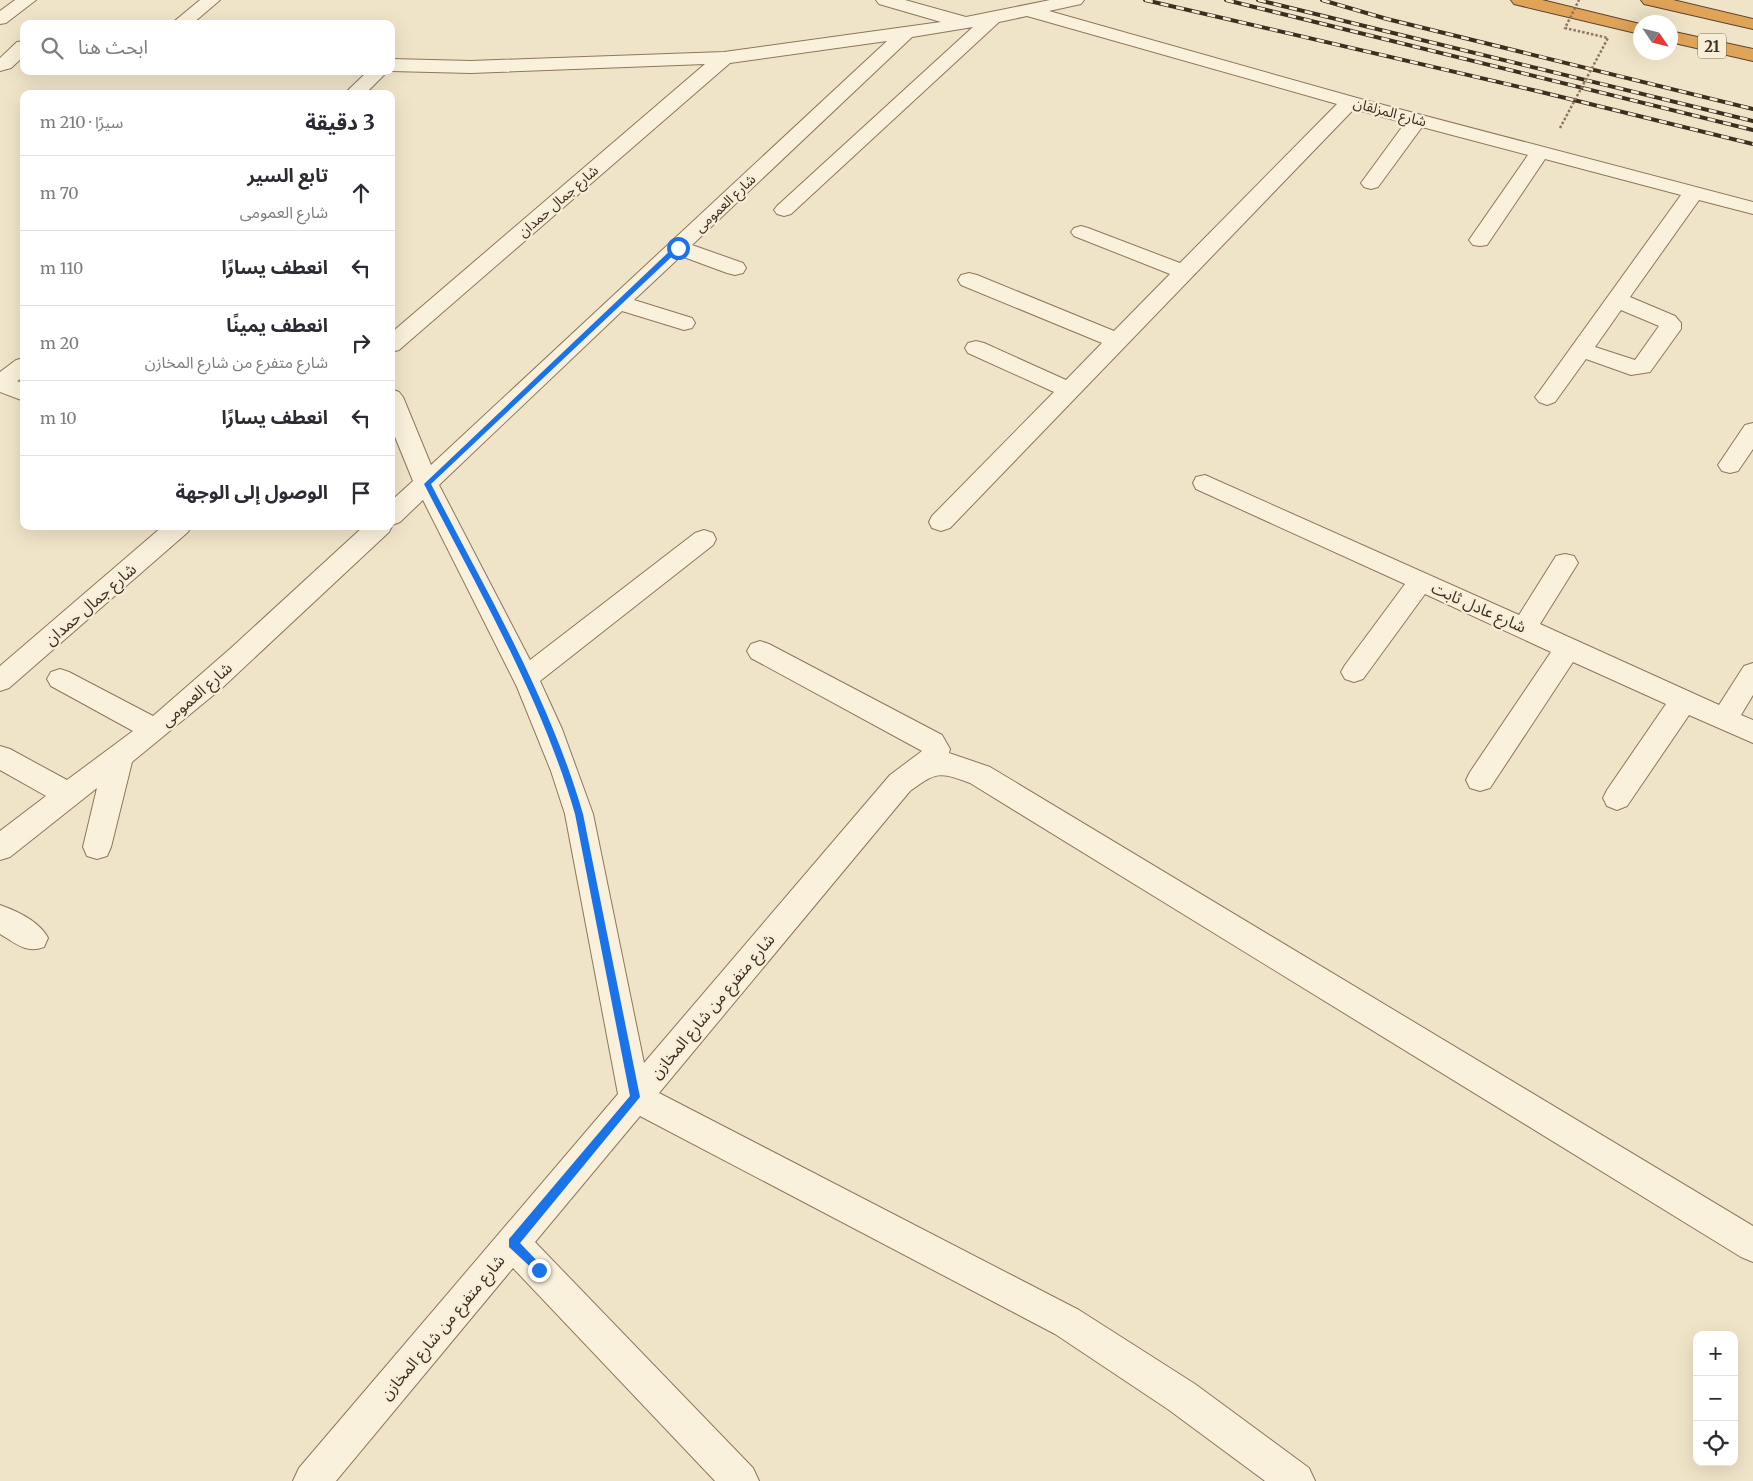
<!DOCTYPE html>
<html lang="ar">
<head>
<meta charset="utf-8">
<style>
  :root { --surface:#fff; --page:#f2f2f3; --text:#2b2b33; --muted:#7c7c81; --line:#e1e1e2 }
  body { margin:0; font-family:Merriweather,"Noto Sans Arabic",serif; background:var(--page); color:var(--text); direction:rtl }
  .controls { position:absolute; right:15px; bottom:15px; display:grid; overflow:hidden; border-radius:10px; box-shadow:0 5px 20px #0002 }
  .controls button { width:45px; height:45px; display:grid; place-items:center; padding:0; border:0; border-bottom:1px solid var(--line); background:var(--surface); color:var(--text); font:25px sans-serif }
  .compass { position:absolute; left:1633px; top:15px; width:45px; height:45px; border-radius:50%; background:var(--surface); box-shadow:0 5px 20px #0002; rotate:125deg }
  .stop { position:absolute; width:15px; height:15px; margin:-11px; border:4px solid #1a73e8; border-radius:50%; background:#fff }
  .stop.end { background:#1a73e8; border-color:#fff; box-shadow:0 1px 5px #0008 }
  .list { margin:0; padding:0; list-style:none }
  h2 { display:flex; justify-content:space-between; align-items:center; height:65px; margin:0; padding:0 20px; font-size:21px }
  h2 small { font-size:16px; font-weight:400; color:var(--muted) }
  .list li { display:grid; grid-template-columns:32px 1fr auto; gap:15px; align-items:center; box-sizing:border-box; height:75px; padding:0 20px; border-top:1px solid var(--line) }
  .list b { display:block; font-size:19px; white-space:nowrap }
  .list p { margin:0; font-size:16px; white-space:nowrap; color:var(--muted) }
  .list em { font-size:16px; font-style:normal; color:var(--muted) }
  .icon { flex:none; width:28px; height:28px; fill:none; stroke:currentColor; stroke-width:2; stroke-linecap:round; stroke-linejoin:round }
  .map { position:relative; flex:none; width:1753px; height:1481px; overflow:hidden; direction:ltr }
  .search { position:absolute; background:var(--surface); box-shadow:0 5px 20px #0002; left:20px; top:20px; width:375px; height:55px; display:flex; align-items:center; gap:12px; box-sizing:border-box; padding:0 18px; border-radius:10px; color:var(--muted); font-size:19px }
  .panel { position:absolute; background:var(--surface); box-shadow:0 5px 20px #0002; left:20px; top:90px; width:375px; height:440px; border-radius:10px; direction:rtl }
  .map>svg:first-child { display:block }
</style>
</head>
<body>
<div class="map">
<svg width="1753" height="1481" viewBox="0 0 1753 1481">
  <rect width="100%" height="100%" fill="#f0e4c8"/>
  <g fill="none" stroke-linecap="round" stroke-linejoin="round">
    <g stroke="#8d765c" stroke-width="2">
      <path id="minor" d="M15 0H36L6 23 0 24V11Z
        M200 0H220L192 24H171Z
        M876 0H905L966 17 1050 0H1084L1081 4 1049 11 1357 98 1753 202V214L1699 200 1630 297 1675 316 1681 323V329L1650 372 1631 375 1586 359 1555 402 1547 405 1539 402 1535 397 1539 392 1681 195 1545 159 1487 245 1480 246 1473 245 1469 240 1528 155 1422 127 1378 187 1371 189 1364 187 1361 183 1405 123 1354 109 950 528 941 531 932 528 929 522 932 516 1054 392 968 353 965 348 968 343 976 341 984 343 1066 380 1102 343 961 285 958 280 961 275 969 273 977 275 1114 331 1170 274 1074 236 1071 232 1074 228 1081 226 1088 228 1180 263 1337 104 1027 16 999 22 791 214 784 216 777 214 774 210 777 206 973 27 912 37 692 245 743 263 746 268 743 273 735 275 727 273 681 256 634 300 692 318 695 323 692 328 684 330 622 311 439 485 530 660 695 533 704 530 713 533 716 539 713 545 540 681 562 729 593 814 644 1063 890 775 922 751 751 658 747 651 751 644 760 641 769 644 942 735 950 749 949 753 990 767 1753 1226V1262L1741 1257 970 783C939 771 936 772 910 791L659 1093 1079 1310 1195 1384 1309 1468 1315 1481H1265L1169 1410 1055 1334 640 1116 535 1242 753 1468 759 1481H715L513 1268 336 1481H293L299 1468 618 1094 565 814 551 771 517 687 423 500 400 522 392 525V526L389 532 222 688 132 762 111 847 107 856 97 859 87 856 83 847 97 788 10 857 0 860V831L46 796 0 770V746L10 749 67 780 133 731 51 686 47 679 51 672 60 669 69 672 153 716 231 648 364 526H391V501L413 481 391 427V389L399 392 403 397 431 465 887 41 730 63 399 350 391 352V333L705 64 471 73 391 71V59L471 61 724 52 941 22 879 4ZM1621 310 1659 326 1635 360 1595 347Z
        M24 41V56L11 68 0 71V58L17 42Z
        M368 71H388L365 94H344Z
        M24 358V377L17 381 24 384V401L0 392V372L16 360Z
        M1753 423V449L1738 471 1730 473 1722 471 1718 465 1745 425Z
        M1205 475 1519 615 1556 556 1565 554 1574 556 1578 563 1540 624 1719 705 1744 666 1753 663V695L1741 715 1753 720V743L1689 715 1627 806 1617 810 1607 806 1603 798 1607 790 1666 704 1573 662 1490 788 1480 791 1470 788 1466 780 1470 772 1551 652 1425 594 1363 679 1354 682 1345 679 1341 672 1345 665 1405 584 1196 489 1193 483 1196 477Z
        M163 526H191L188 532 9 688 0 691V666Z
        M0 905C17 911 40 922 48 938L44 947C25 954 16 943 0 934Z"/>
    </g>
    <g stroke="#5b4430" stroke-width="2">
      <path id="highway" d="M1511 0H1542L1640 24V34L1514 4Z
        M1641 0H1673L1753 19V29L1644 4Z
        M1670 31 1753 49V61L1670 42Z"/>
    </g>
    <use href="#minor" fill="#faf1dc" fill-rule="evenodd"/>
    <use href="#highway" fill="#e0a458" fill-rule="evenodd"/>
    <g stroke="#3d2e20" stroke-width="4">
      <path id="rail" d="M1145 0 1537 91 1753 144
        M1226 0 1753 130
        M1258 0 1753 121
        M1322 0 1387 19 1753 109"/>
    </g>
    <use href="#rail" stroke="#f7eed8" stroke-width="2.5" stroke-dasharray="8" stroke-linecap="butt"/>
    <path stroke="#8d765c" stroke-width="2.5" stroke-dasharray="2.5 2" stroke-linecap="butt" d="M1560 128 1608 38 1565 28 1579 0"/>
  </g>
  <path fill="#1a73e8" d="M675 246 681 248 431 484C486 591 549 697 583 814L640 1097 520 1243 542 1266V1273L539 1275 509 1247V1239L630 1096 575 814C541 697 479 591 424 484Z"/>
  <g text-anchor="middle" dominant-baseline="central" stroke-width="4.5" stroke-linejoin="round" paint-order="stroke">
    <g font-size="14" fill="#3d2e20" stroke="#f7eed8">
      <text transform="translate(1390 112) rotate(15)">شارع المزلقان</text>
      <text transform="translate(558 201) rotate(-41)">شارع جمال حمدان</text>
      <text transform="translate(725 203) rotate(-43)">شارع العمومى</text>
    </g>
    <rect fill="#f7eed8" stroke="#756857" stroke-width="1" x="1698" y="33.5" width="28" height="25" rx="4"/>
    <g font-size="15" font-weight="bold" fill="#3d2e20">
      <text x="1712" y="46">21</text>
    </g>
    <g font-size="16" fill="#3d2e20" stroke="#f7eed8">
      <text transform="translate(90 604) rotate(-41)">شارع جمال حمدان</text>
      <text transform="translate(1479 607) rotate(24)">شارع عادل ثابت</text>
      <text transform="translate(196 694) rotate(-41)">شارع العمومى</text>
      <text transform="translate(712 1006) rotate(-50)">شارع متفرع من شارع المخازن</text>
      <text transform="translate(442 1327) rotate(-50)">شارع متفرع من شارع المخازن</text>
    </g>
  </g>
</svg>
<div class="controls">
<button>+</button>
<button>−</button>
<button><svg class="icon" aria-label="locate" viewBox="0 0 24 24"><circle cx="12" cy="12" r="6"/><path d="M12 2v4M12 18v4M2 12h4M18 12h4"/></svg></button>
</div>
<svg class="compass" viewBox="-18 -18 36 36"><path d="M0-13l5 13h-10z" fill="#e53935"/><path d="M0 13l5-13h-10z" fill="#7c7c81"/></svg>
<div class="stop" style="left:678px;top:248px"></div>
<div class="stop end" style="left:539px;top:1270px"></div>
<div class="search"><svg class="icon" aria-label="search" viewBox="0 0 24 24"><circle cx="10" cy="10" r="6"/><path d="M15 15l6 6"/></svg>ابحث هنا</div>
<section class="panel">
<h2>3 دقيقة<small>سيرًا · 210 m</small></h2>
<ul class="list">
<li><svg class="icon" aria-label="ahead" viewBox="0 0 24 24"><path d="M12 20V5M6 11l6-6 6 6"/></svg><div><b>تابع السير</b><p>شارع العمومى</p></div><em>70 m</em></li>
<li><svg class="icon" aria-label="left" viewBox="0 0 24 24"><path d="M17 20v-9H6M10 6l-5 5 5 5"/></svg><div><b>انعطف يسارًا</b></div><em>110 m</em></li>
<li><svg class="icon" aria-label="right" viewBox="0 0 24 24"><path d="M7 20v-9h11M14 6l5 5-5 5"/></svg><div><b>انعطف يمينًا</b><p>شارع متفرع من شارع المخازن</p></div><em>20 m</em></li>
<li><svg class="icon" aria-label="left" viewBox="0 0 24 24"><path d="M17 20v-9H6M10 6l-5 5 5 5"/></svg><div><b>انعطف يسارًا</b></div><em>10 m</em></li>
<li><svg class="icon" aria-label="arrive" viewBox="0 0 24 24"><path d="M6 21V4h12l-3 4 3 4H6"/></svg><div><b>الوصول إلى الوجهة</b></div></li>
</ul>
</section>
</div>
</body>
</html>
